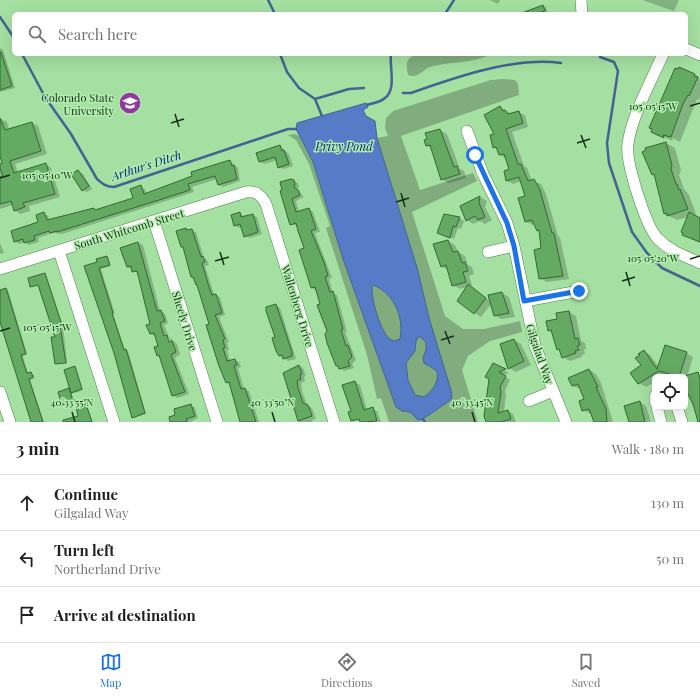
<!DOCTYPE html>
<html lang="en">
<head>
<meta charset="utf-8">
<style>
  :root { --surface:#fff; --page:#f2f2f2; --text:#202124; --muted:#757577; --line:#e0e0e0; --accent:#1a73e8 }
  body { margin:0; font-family:"Playfair Display",serif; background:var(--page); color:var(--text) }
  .controls { position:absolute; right:12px; bottom:12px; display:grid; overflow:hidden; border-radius:6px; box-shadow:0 4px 16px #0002 }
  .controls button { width:36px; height:36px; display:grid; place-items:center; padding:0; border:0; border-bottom:1px solid var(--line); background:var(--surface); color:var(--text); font:20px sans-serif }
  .stop { position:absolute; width:12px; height:12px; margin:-9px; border:3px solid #1a73e8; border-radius:50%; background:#fff }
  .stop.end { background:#1a73e8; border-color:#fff; box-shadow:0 1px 4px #0008 }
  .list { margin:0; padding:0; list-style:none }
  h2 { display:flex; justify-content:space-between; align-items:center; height:52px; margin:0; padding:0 16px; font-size:17px }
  h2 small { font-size:13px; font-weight:400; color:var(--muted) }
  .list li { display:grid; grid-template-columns:26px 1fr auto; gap:12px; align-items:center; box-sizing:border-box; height:56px; padding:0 16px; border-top:1px solid var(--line) }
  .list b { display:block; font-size:15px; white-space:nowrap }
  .list p { margin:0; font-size:13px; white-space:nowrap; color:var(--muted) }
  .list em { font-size:13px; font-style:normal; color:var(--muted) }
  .icon { flex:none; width:22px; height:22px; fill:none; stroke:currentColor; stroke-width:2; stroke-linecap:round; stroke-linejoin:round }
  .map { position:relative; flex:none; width:700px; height:422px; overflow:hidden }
  .search { position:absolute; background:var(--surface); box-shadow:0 4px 16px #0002; left:12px; right:12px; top:12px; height:44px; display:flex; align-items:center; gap:10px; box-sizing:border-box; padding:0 14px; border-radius:6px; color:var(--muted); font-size:15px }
  .sheet { height:220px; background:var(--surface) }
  nav { display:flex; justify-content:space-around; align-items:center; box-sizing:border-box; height:56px; border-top:1px solid var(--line); background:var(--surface); font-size:11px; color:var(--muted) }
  nav a { display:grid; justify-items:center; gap:2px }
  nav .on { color:var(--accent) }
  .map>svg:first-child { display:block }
</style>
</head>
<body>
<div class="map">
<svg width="700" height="422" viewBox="0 0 700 422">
  <rect width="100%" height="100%" fill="#a4e0a1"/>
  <path fill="#81ad7e" d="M416 54H491C472 64 450 61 430 67 422 70 418 79 408 75 406 63 405 60 416 54Z
    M503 79 515 80 518 84 519 95 401 136 420 190 473 173 477 181 412 212 445 316 463 329H484L520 321 522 332 490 341 468 356 462 370 478 422H389L381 398 377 399 367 355 326 228 330 226 309 164 296 140 288 135 295 134 299 136 313 162 343 259 396 407 402 411 410 412 418 420 423 419 449 401 418 271 377 138 388 136 385 128 386 118 393 111 491 80Z
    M374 285C395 296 404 317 400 339L394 341C392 340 388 338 387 336 379 328 369 294 374 285Z
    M419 336 426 341V350L423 357 429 367 437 371C439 383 433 390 424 397L415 395 408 379 406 363 415 351 416 341Z"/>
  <path fill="#567bc7" stroke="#436492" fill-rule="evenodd" d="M366 103 368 107 363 110 366 116 375 121 377 138 418 271 429 318 451 390 452 398 449 401 423 419 418 420 410 412 402 411 396 407 343 259 313 162 296 129 297 123ZM373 285C395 294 404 318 400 339L394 341C392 340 388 338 387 336 380 328 369 294 373 285ZM419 336 426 342V350L423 357 424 363 437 371C439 383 433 390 424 397L415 395 408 380 406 363 415 351 416 341Z"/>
  <path fill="#0003" d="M490 0H500L498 4Z
    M642 0H679L674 11Z
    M543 6 546 7 548 14H528Z
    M0 48 3 50 15 88 0 92Z
    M694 74 700 78V97L699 100 697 99 680 142 672 138 673 141 661 136Z
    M500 107 511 114 518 112 525 115 528 127 512 132 524 166 527 168 532 181 541 184 546 194 558 236 560 238 569 279 547 282 540 278 542 249 540 232 535 224 532 225 526 221 527 196 522 181 513 184 507 181 510 170 506 158 500 155 498 150 494 147Z
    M1 119 7 122 9 130 32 123 38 126 47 154 15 164 18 173 46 164 51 168 60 197 29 206 30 211 20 214 15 210 13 205 0 209V165L4 164 0 153Z
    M440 130 447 134 460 169 464 171 466 178 449 183 442 179 432 148 427 146 426 141Z
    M666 143 675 148 681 170 679 175 684 189 689 195 696 214 694 215 700 218V243L683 235 688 217 677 220 665 214 655 175 653 174Z
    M280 146 289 154 293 166 284 169 279 167 277 160 264 164 259 161Z
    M230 161 238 168 240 181 223 187 219 185 217 179 192 187 194 192 62 234 53 233 38 238 39 242 29 245 25 242 19 244 15 241 39 223 44 213 48 216 50 221 94 209 97 211 134 198 141 187 145 189 147 194 194 177Z
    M78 171 83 174 92 189 87 192 82 190Z
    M294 181 298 183 299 187 297 190 304 197 296 201 299 212 309 209 313 212 320 232 315 233 332 278 329 279 333 293 337 295 347 332H345L356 360 352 364 354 368 344 371 337 366 321 305 316 290 311 287 305 249 298 226 291 224 281 191Z
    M480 197 487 201 485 207 492 220 485 224 480 221 473 224 467 220 461 207Z
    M240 213 245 217 252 215 257 217 262 234 250 238 245 236 242 227 240 228 235 226 232 215Z
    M459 218 464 221 461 229 458 228 454 239 438 233Z
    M186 229 196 232 204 258 207 260 209 265 205 266 213 291 215 295 220 297 225 315 219 317 229 342H227L229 350H227L230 361 235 360 239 362 241 367 238 368 244 389 249 391 259 422H241L230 384 226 382 199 286 192 277 184 248 182 247Z
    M448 241 455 245 458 252 465 256 468 265 472 267 474 274 469 276 472 285 469 286 491 302 502 293 509 297 515 317 501 319 494 315 491 304 481 317 458 301 467 287 460 289 453 285 448 270 441 266 435 245Z
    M0 243 4 253 0 254Z
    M138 243 143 245 160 311 165 314 168 323 164 325 169 337H167L170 347 172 346 169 337 177 344 180 354 175 358 189 394 177 398 173 395 160 356 158 355 159 347 155 336 150 334 151 324 139 274 128 267 121 248Z
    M107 257 111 266 101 269 115 314H113L125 350 128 351 146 414 134 418 124 389H125L115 352 98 263Z
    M45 274 63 326 67 363H55L56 338 40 285 31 286 29 279Z
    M6 289 8 290 27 354 23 356 28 374H33L35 378 30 380 44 422H33L0 319V291Z
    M276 305 280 308 296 359 288 361 279 355 276 338Z
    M569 312 576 316 581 341 585 343 586 349H584L585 354 582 355V357L570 361 563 357 561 350 558 349 552 332 549 330 558 320Z
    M514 340 521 344 531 365 516 372 509 368Z
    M644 351 650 355 659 367 686 353 693 357 687 377 698 373 700 375V422L685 383V377L667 375 663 377H655V382L646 387 639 383 632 373 642 365Z
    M494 364 509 373 503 375 510 380 505 391 506 395 504 412 508 411 513 414 516 422H487Z
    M299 366 303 368 306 376 304 377 305 381 301 383 302 391 307 405 312 408 316 419 312 420 313 422H299L284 373Z
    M74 367 83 390 74 393 71 392 75 402 65 405 63 404 69 389 72 391Z
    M589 370 596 374 601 383 613 422H594L591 414 583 410 585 400 581 389 572 386Z
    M355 382 360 385 367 410 373 409 377 411 381 422 352 420Z
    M640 402 646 406 651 422H630Z
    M86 405 93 422H76L80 416Z
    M191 405 195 408 198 418 190 422H171Z"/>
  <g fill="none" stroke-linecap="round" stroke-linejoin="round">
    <path stroke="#436492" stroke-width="2.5" d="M268 0 275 14
      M445 14 454 0
      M0 17 14 38
      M22 54 45 97 71 134 97 179C103 184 106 187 114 187L288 129H296
      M280 54 287 72 299 88 315 99 322 116
      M600 57 614 62 618 71 607 143 609 163 632 232 647 253 662 268 700 286
      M403 93H411C453 78 516 56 561 63
      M315 99 349 89 364 88
      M367 105C373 103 381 102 385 98 397 89 389 66 391 54
      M423 419 425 422"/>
  </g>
  <path fill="#65aa62" stroke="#326930" d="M543 5 545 11 537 14H519Z
    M0 52H1L12 86 0 90Z
    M679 67 695 74 694 76 698 77 689 96 688 95 683 104 671 137 663 135 664 138 651 132 652 129 649 128 675 68 678 69Z
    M500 106 503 111 505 110 508 114 519 111 523 123 506 129 518 164H521L528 181 534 179 540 190 552 233H554L563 276 539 279 534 250 541 248 539 230 537 231 532 220 525 222 518 198 525 196 519 177 506 181 504 171 509 169 504 154 499 155 496 147 493 148 490 135 494 134 484 115Z
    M0 118 5 130 32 122 41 151 10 161 14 173 46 163 55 194 23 203 25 207 14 211 11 201 0 204V177L3 176 0 168V164L2 163 0 156Z
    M440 129 454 167 457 166 460 174 441 180 430 145 426 146 424 140 427 139 425 133Z
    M666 142 672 165 671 169 676 184H677L679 190 680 189 688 209 667 216V213L664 214 654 174 652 175 642 152 646 150 645 148Z
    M280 145 282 151 284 150 289 164 278 168 275 157 259 162 256 153Z
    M230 160 232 166 234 165 237 179 218 185 215 176 188 184 190 190 159 200 57 232V231L50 233 49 231 34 236 35 240 24 243 23 239 14 242 11 231 38 222 36 215 44 212 47 220 94 208 95 210 133 198 130 189 141 185 144 194 192 176 191 172Z
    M78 170 89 186 82 191 71 174Z
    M291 179 294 180 295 184 294 187 299 191 300 195 292 199 296 212 309 208 316 229 311 231 324 262 328 276 325 277 330 292 333 291 343 329 341 330 346 346 348 345 352 357 348 361 350 366 339 369 338 366H336L327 343 325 334 327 331 317 305 320 304 315 287 311 288 308 278 299 250 304 248 298 231 296 223 290 225 280 191 282 190 280 182Z
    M480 196 479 203 485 217 478 220 475 216 466 221 460 206Z
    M240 212 241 217 253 214 258 232 244 237 240 224 234 226 231 215Z
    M689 212 700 218V242L682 235 683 233 681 232Z
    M444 214 460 217 456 227 453 226 450 238 437 233Z
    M186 228 187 230 192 229 201 257 203 256 205 262 202 263 209 287 212 295 216 294 222 313 215 315 225 339 223 340 225 348H223L227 361 235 359 237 365 234 366 241 389 245 388 256 422H240L229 382 226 383 219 366 206 325 209 324 197 285H196L193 277H191L183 247H181L176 231Z
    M448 240 453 252 458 251 462 263 465 262 468 271 463 272 466 282 452 286 446 265 441 267 433 244Z
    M138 242 157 311 161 310 165 321 160 323 164 336 167 335 169 342 172 341 176 352 171 355 185 392 172 396 159 355 157 356 154 347 158 346 154 333 150 334 146 325 150 324 137 271 132 272 131 266 127 267 120 248Z
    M107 256 110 265 99 268 113 313H112L124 350 126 349 145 413 132 418 114 353 84 266 97 262 96 259Z
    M45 273 62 325 60 326 66 363 55 364 51 337H55L38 285 30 287 28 278Z
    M468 284 486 298 474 314 457 301Z
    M6 288 26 354 21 355 22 359 27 373 31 372 33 377 29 379 43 422H31L0 322V290Z
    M502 292 509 313 494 316 488 295Z
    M276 304 292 352V356L283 359 282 355 279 356 276 351 272 338 275 337 266 311V307Z
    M569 311 575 339 578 338 580 345 577 346 579 350 575 351 576 353 562 358 559 349 557 350 551 330 548 331 546 321 557 319 556 313Z
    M514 339 524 361 508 369 500 344Z
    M665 345 687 352 679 377 659 371 638 384 630 373 641 365 635 358 640 355 638 354 644 350 657 369Z
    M493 363 506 369 499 372 506 376 500 387 501 392 498 413 508 410 511 419 501 422H486L484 416 489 379 485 377Z
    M299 365 302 374 300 375 301 379 297 381 298 388 303 403 308 405 312 416 298 421 283 373Z
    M75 366 82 389 71 393 64 370Z
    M589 369 598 387H596L606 409 607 422H594L589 409 582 411 579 401 584 399 578 384 572 386 568 378Z
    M698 372 700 379V422H698L693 404 685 388V376Z
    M355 381 364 410 373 407 377 421 360 422 359 419 351 421 348 412 351 411 342 385Z
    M69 388 73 401 62 405 58 392Z
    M640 401 645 422H629L624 406Z
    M86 404 92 422H63V420L78 416 76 407Z
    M191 404 195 416 186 419 187 422H170L169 417 175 415 174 409Z"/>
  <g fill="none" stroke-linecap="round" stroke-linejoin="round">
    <g stroke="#4a8248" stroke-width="12">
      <path id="minor" d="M581 0 582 14
        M686 49 700 55
        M663 54C652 80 631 117 628 144 625 161 646 227 658 239 670 251 685 256 700 263
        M467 131 483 174 507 223 514 246 535 346 566 422
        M154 221 217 422
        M59 251 114 422
        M488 252 514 246
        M0 269 246 192C257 191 261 195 266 204L334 422
        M525 301 579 291
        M0 392 10 422
        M655 396V402
        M529 401 553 391
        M657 407 661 422
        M677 407 682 422"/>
    </g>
    <use href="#minor" stroke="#fff" stroke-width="11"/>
  </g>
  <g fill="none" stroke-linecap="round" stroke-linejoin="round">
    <path stroke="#1a73e8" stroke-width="5" d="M475 155 507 223 514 246 524 301 579 291"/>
  </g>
  <path fill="none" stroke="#182f17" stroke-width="1.5" d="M690 106 700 103M175 114 179 127M171 123 184 119M581 135 586 148M577 143 590 139M0 178 10 175M401 193 405 207M396 202 409 198M220 252 224 265M690 259 700 256M215 261 229 257M626 272 630 286M622 281 635 277M0 331 10 328M445 331 450 344M441 340 454 336M72 412 75 422M272 412 275 422M472 412 475 422"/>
  <defs>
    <g id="university-disc" transform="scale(1.15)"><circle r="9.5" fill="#94369f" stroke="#b1edae"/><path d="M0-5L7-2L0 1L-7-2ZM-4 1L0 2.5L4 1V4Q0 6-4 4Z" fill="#fff"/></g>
  </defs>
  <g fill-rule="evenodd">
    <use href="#university-disc" x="130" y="103"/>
  </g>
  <g text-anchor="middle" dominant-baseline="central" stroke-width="3" stroke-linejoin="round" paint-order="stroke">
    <g font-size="11" fill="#182f17" stroke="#b1edae" text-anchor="end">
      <text x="114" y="97">Colorado State<tspan x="114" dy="13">University</tspan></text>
    </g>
    <g font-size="11" fill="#182f17" stroke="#b1edae">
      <text transform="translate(129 229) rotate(-17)">South Whitcomb Street</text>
      <text transform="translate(298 306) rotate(73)">Wallenberg Drive</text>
      <text transform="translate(185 321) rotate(73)">Sheely Drive</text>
      <text transform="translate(540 354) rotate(71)">Gilgalad Way</text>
    </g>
    <g font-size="12" font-style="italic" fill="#03257e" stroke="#b1edae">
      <text x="344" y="146">Privy Pond</text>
      <text transform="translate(146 165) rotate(-18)">Arthur's Ditch</text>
    </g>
  </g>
  <g font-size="10" text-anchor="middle" fill="#182f17" stroke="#b1edae" stroke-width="3" stroke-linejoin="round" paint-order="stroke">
    <text x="653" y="110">105°05'15"W</text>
    <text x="47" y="179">105°05'10"W</text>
    <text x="653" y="262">105°05'20"W</text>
    <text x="47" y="331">105°05'15"W</text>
    <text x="72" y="406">40°33'55"N</text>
    <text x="272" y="406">40°33'50"N</text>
    <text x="472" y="406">40°33'45"N</text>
  </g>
</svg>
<div class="controls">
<button><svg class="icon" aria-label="locate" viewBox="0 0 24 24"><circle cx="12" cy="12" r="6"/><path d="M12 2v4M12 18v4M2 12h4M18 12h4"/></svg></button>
</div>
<div class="stop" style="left:475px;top:155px"></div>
<div class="stop end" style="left:579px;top:291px"></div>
<div class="search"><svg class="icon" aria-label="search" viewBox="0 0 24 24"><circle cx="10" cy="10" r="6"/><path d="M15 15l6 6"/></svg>Search here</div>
</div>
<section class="sheet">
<h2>3 min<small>Walk · 180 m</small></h2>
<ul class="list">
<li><svg class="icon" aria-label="ahead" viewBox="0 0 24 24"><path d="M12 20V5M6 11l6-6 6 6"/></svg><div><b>Continue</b><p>Gilgalad Way</p></div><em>130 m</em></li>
<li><svg class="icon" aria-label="left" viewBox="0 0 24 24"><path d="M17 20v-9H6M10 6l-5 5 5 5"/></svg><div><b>Turn left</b><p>Northerland Drive</p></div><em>50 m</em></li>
<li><svg class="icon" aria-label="arrive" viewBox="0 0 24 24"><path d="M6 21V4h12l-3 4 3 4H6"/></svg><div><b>Arrive at destination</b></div></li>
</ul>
</section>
<nav>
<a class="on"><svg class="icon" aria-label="map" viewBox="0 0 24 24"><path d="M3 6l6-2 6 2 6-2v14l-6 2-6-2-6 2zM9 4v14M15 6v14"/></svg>Map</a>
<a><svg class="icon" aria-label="directions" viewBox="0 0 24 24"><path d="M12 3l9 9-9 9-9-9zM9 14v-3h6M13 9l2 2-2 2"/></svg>Directions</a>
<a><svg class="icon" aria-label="saved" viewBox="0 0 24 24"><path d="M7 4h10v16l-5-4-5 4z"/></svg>Saved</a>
</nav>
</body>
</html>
